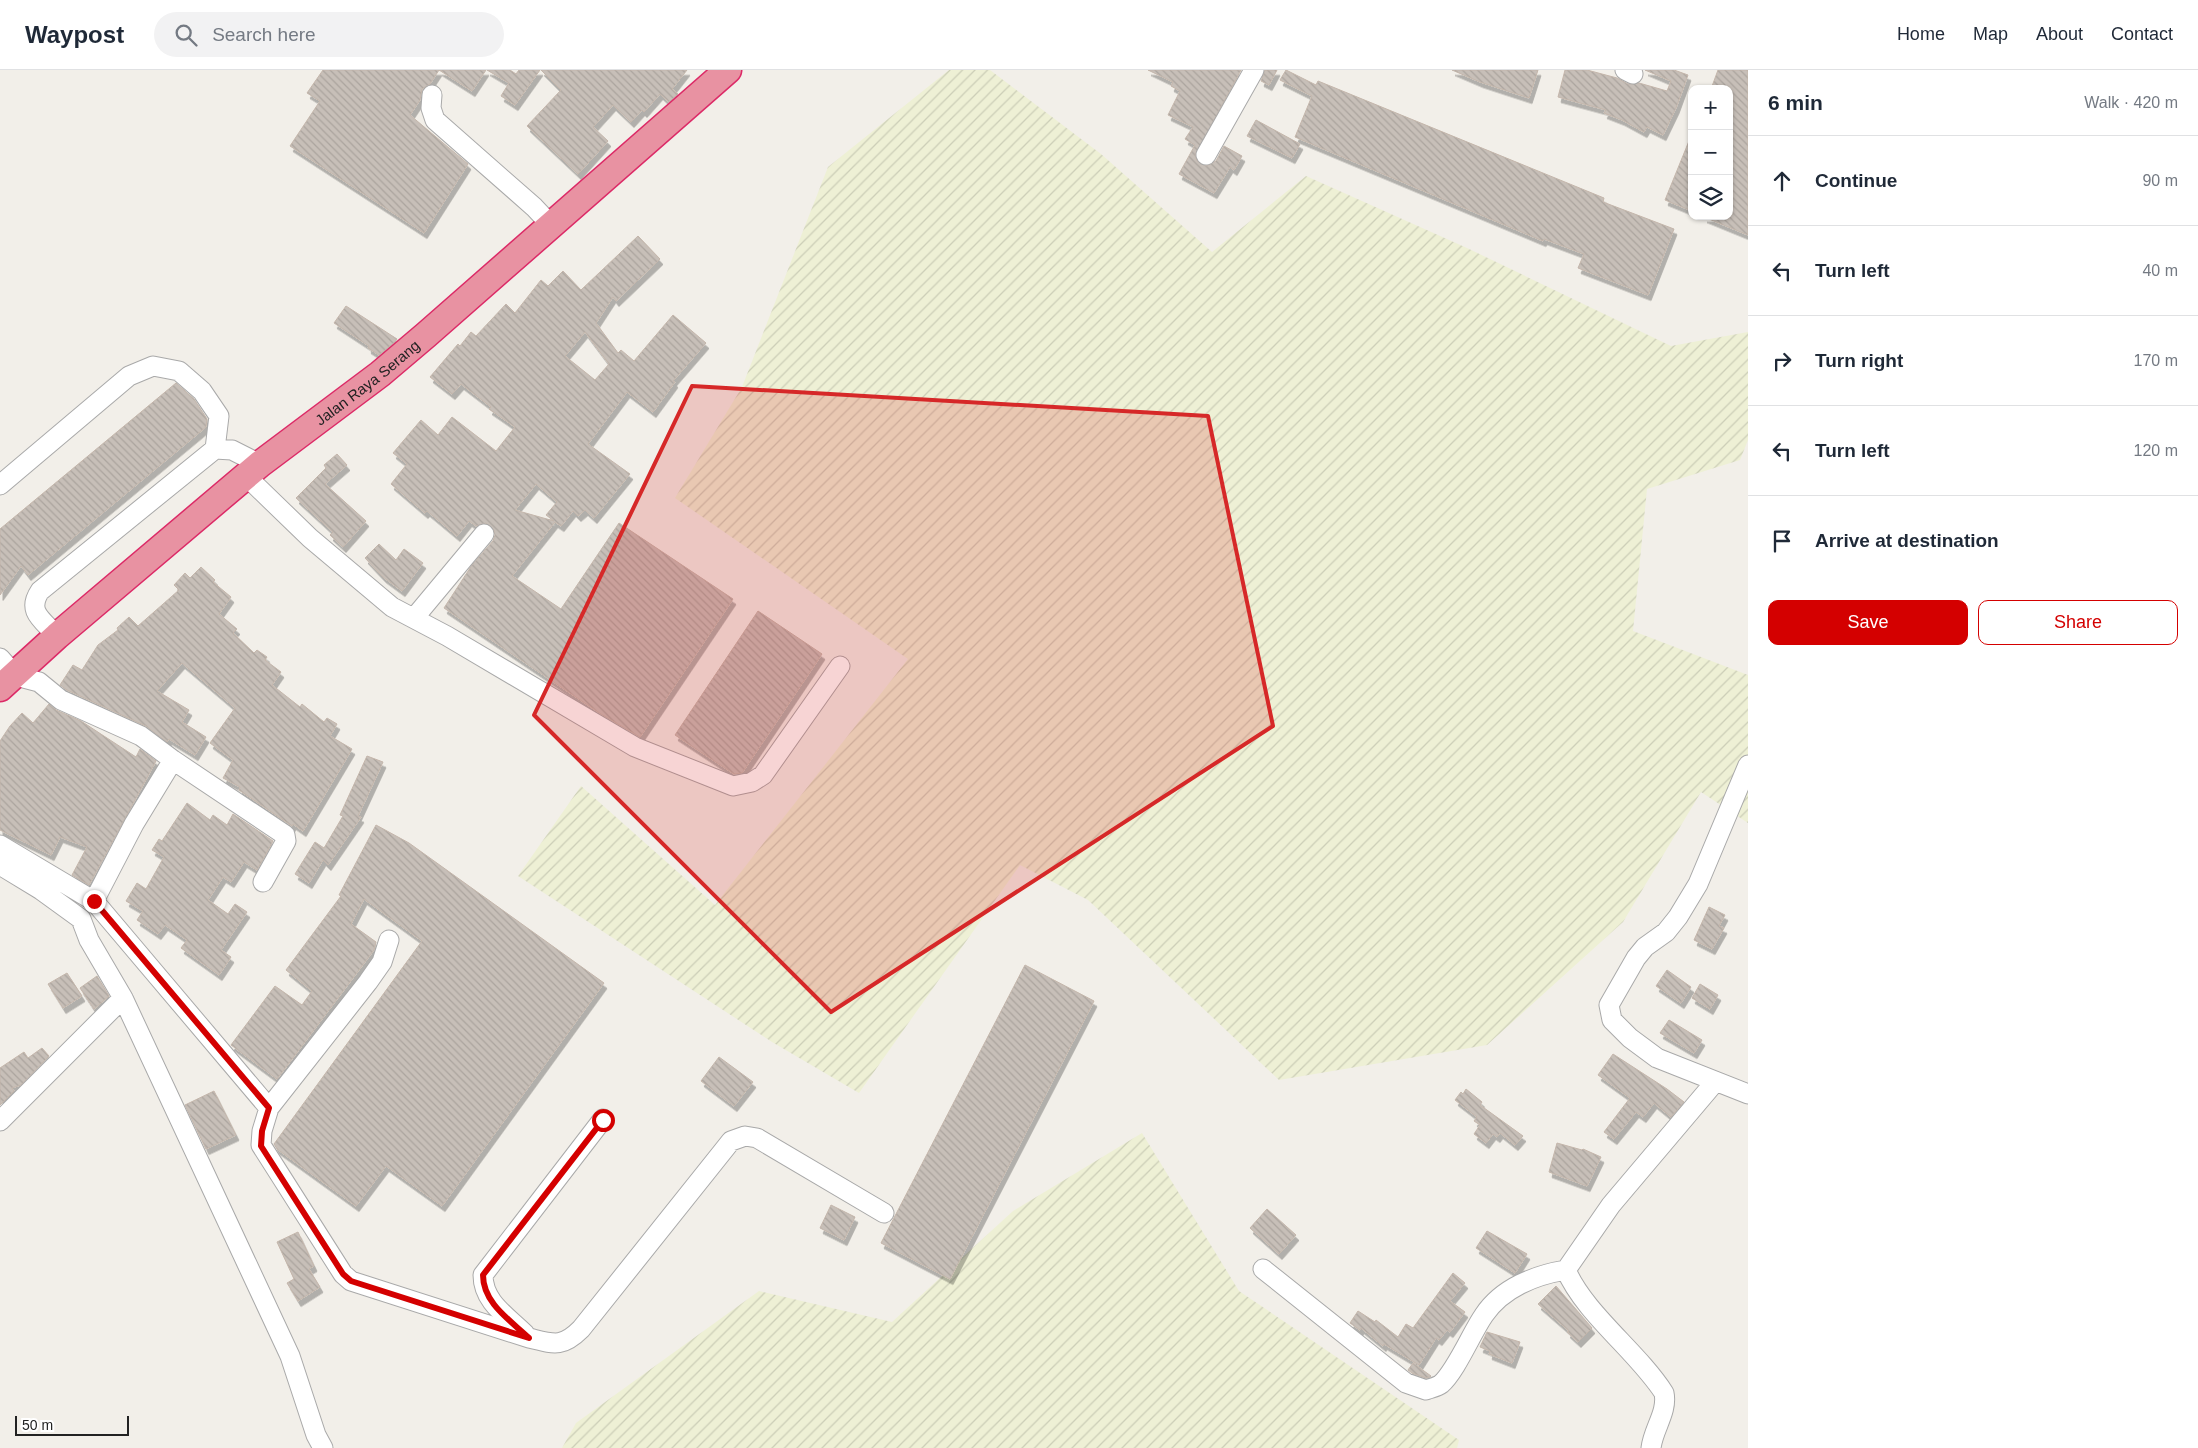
<!DOCTYPE html>
<html lang="en">
<head>
<meta charset="utf-8">
<style>
  :root { --surface:#fff; --page:#f2f2f3; --text:#1f2937; --muted:#747a83; --line:#e0e1e3; --accent:#d40000 }
  body { margin:0; font-family:Arial,sans-serif; background:var(--page); color:var(--text) }
  .controls { position:absolute; right:15px; top:15px; display:grid; overflow:hidden; border-radius:10px; box-shadow:0 1px 4px #0004 }
  .controls button { width:45px; height:45px; display:grid; place-items:center; padding:0; border:0; border-bottom:1px solid var(--line); background:var(--surface); color:var(--text); font:25px sans-serif }
  .scale { position:absolute; left:15px; bottom:12px; width:114px; box-sizing:border-box; padding-left:5px; border:2px solid #222; border-top:0; font-size:14px; line-height:18px; white-space:nowrap; color:#222; -webkit-text-stroke:4px #fff; paint-order:stroke }
  .stop { position:absolute; width:15px; height:15px; margin:-11px; border:4px solid #d40000; border-radius:50%; background:#fff }
  .stop.end { background:#d40000; border-color:#fff; box-shadow:0 1px 5px #0008 }
  .list { margin:0; padding:0; list-style:none }
  h2 { display:flex; justify-content:space-between; align-items:center; height:65px; margin:0; padding:0 20px; font-size:21px }
  h2 small { font-size:16px; font-weight:400; color:var(--muted) }
  .list li { display:grid; grid-template-columns:32px 1fr auto; gap:15px; align-items:center; box-sizing:border-box; height:90px; padding:0 20px; border-top:1px solid var(--line) }
  .list b { display:block; font-size:19px; white-space:nowrap }
  .list em { font-size:16px; font-style:normal; color:var(--muted) }
  .actions { display:flex; gap:10px; padding:15px 20px }
  .actions a { flex:1; padding:11px 0; border:1px solid var(--accent); border-radius:10px; text-align:center; font-size:18px; color:var(--accent) }
  .actions .main { background:var(--accent); color:#fff }
  .icon { flex:none; width:28px; height:28px; fill:none; stroke:currentColor; stroke-width:2; stroke-linecap:round; stroke-linejoin:round }
  .map { position:relative; flex:none; width:1748px; height:1378px; overflow:hidden }
  header { display:flex; align-items:center; gap:30px; box-sizing:border-box; height:70px; padding:0 25px; background:var(--surface); border-bottom:1px solid var(--line) }
  header strong { font-size:24px }
  nav { display:flex; gap:28px; margin-inline-start:auto; font-size:18px }
  .search { width:350px; height:45px; background:var(--page); display:flex; align-items:center; gap:12px; box-sizing:border-box; padding:0 18px; border-radius:28px; color:var(--muted); font-size:19px }
  main { display:flex }
  aside { flex:1; background:var(--surface) }
  .map>svg:first-child { display:block }
</style>
</head>
<body>
<header>
<strong>Waypost</strong>
<div class="search"><svg class="icon" aria-label="search" viewBox="0 0 24 24"><circle cx="10" cy="10" r="6"/><path d="M15 15l6 6"/></svg>Search here</div>
<nav><a>Home</a><a>Map</a><a>About</a><a>Contact</a></nav>
</header>
<main>
<div class="map">
<svg width="1748" height="1378" viewBox="0 0 1748 1378">
  <defs>
    <pattern id="farmland-furrows" width="10" height="10" patternUnits="userSpaceOnUse" patternTransform="scale(1.25)"><rect width="10" height="10" fill="#eef0d5"/><path d="M-1 1l2-2M0 10L10 0M9 11l2-2" fill="none" stroke="#ccceb7"/></pattern>
    <pattern id="building-back-hatch" width="6" height="6" patternUnits="userSpaceOnUse" patternTransform="scale(1.25)"><rect width="6" height="6" fill="#c7bfb8"/><path d="M-1 5l2 2M0 0l6 6M5-1l2 2" fill="none" stroke="#aba49e"/></pattern>
    <filter id="shadow"><feDropShadow dx="3" dy="5.5" stdDeviation="0" flood-color="#0004"/></filter>
  </defs>
  <rect width="100%" height="100%" fill="#f2efe9"/>
  <path fill="url(#farmland-furrows)" d="M949 0H990L1101 84 1212 182 1306 106 1467 178 1671 276 1748 262V370L1740 390 1647 419 1633 561 1748 605V753L1701 722 1623 852 1487 975 1279 1010 1088 830 1020 795 859 1023 772 972 518 806 581 716 715 835 908 589 675 428 742 317 828 97Z
    M1142 1063 1239 1221 1459 1370 1457 1378H562L576 1353 759 1221 892 1252 1013 1141Z"/>
  <path fill="url(#building-back-hatch)" stroke="#c4b6ab" fill-rule="evenodd" filter="url(#shadow)" d="M323 0H486L472 21 439 0 430 14 422 19 420 30 410 45 468 94 424 163 290 76 320 31 307 23Z
    M487 0H510L516 4 519 0H540L515 35 501 26 509 13Z
    M541 0H687L672 19 678 24 669 32 660 24 644 42 642 40 631 52 613 35 593 57 608 71 578 104 527 56 561 20Z
    M1148 0H1241L1195 85 1197 91 1206 96 1216 91 1224 76 1242 86 1234 100 1230 97 1214 123 1179 104 1195 75 1185 69 1193 57 1168 45 1180 21 1171 16 1173 12Z
    M1265 0H1277L1269 15 1261 11Z
    M1286 0 1316 15 1318 11 1604 128 1603 132 1674 159 1648 225 1578 198 1584 184 1544 169 1543 171 1295 67 1312 26 1280 10Z
    M1452 0H1538L1529 28 1480 12Z
    M1565 0H1587L1617 8 1628 14 1639 13 1667 21 1671 11 1645 0H1674L1688 5 1676 38 1663 65 1647 57 1644 62 1622 50 1604 43 1606 40 1558 27Z
    M1718 0H1748V165L1704 147 1729 146V19H1711Z
    M1256 50 1300 74 1292 88 1247 66Z
    M1691 66H1692V141L1665 130Z
    M638 166 660 189 616 231 613 227 596 253 618 283 621 280 634 291 673 245 706 273 673 311 675 312 653 342 627 322 588 374 630 404 594 448 585 440 578 446 573 441 561 456 555 452 512 506 561 539 619 453 733 529 640 667 601 644 444 538 472 495 493 471 495 465 494 460 486 453 476 456 469 451 457 466 427 441 425 443 391 414 407 394 393 383 421 350 438 365 452 347 496 381 515 357 489 339 491 337 461 314 452 324 430 307 458 274 460 276 471 262 476 266 506 234 515 243 541 210 548 216 563 201 581 220ZM585 262 609 294 595 310 565 286ZM536 414 557 432 546 445 554 451 515 440Z
    M346 236 397 269 395 272 379 285 368 278 369 276 334 253Z
    M176 313 194 329 207 349 206 357 28 505 21 496 0 525V459Z
    M337 384 347 395 325 414 366 451 343 477 330 465 333 462 296 428 326 398 324 395Z
    M379 474 396 490 404 479 423 493 402 521 383 507 365 488Z
    M201 497 215 510 213 512 231 527 219 544 237 559 233 563 254 583 257 580 267 587 265 590 281 602 272 615 300 637 302 634 324 652 327 648 337 654 330 666 352 679 303 761 293 754 292 756 239 720 240 717 223 708 233 690 210 673 235 638 182 593 157 621 189 640 182 652 206 667 195 685 169 669 167 672 146 656 67 620 60 615 73 595 82 600 98 575 118 560 117 558 129 547 138 556 179 520 174 515 185 503 190 508Z
    M758 541 822 584 742 703 734 704 675 665Z
    M49 634 56 640 81 651 136 687 140 679 156 691 89 815 72 805 87 777 60 767 51 785 0 760V671L10 656 22 643 33 653Z
    M367 686 383 692 358 746 361 747 328 795 323 790 309 813 295 804 315 772 324 778 343 746 340 745Z
    M187 733 210 750 213 745 227 755 233 744 273 771 257 800 244 792 231 812 223 807 208 830 228 844 235 834 247 842 221 880 231 887 219 905 181 878 187 870 165 855 158 864 137 850 143 841 126 831 137 813 146 819 164 787 152 780 159 769 162 771Z
    M376 755 409 773 604 913 442 1136 386 1096 356 1136 277 1079 274 1074 422 871 364 829 351 854 376 872 374 880 277 1009 231 975 275 916 302 935 312 921 286 900 341 826 339 825Z
    M1709 837 1725 845 1719 856 1724 858 1712 879 1694 870Z
    M1025 895 1094 931 950 1209 881 1173Z
    M1667 900 1691 917 1681 933 1656 916Z
    M67 903 82 926 63 938 48 914Z
    M97 906 109 926 94 939 80 918Z
    M1700 914 1718 925 1710 939 1692 928Z
    M1669 950 1702 970 1694 983 1660 963Z
    M42 978 49 986 21 1015 12 1018 14 1021 0 1035V998L24 982 28 988Z
    M1613 984 1667 1019 1684 1032 1671 1047 1654 1033 1643 1047 1636 1042 1614 1069 1604 1062 1630 1028 1598 1005Z
    M719 987 753 1012 734 1036 701 1011Z
    M1466 1019 1482 1032 1480 1035 1523 1066 1515 1075 1500 1063 1497 1067 1493 1064 1486 1073 1474 1064 1480 1055 1474 1051 1477 1047 1455 1030 1461 1022 1463 1024Z
    M214 1021 236 1065 206 1079 185 1035Z
    M1557 1073 1582 1080 1583 1079 1601 1087 1587 1116 1549 1102Z
    M831 1135 855 1147 844 1170 820 1158Z
    M1267 1139 1296 1165 1279 1184 1250 1158Z
    M1487 1161 1527 1184 1515 1203 1476 1178Z
    M298 1162 314 1196 309 1199 320 1217 298 1231 287 1213 294 1209 277 1172Z
    M1453 1203 1465 1213 1450 1231 1465 1242 1450 1262 1447 1260 1439 1270 1436 1268 1419 1295 1384 1274 1383 1276 1361 1258 1360 1260 1350 1253 1358 1241 1375 1252 1376 1250 1398 1267 1406 1254 1413 1258Z
    M1556 1216 1592 1258 1578 1272 1567 1262 1569 1261 1538 1234Z
    M1487 1262 1520 1272 1512 1293 1489 1284 1490 1281 1480 1277Z
    M1413 1293 1431 1306 1430 1307 1426 1308 1412 1303 1408 1300Z"/>
  <g fill="none" stroke-linecap="round" stroke-linejoin="round">
    <g stroke="#a9a9a9" stroke-width="21">
      <path id="minor" d="M1625 0 1633 4
        M432 25 431 38 435 50 534 137 551 155
        M1206 85 1254 0
        M246 406 310 468 392 537 447 566 635 677 733 716 752 712 763 705 840 596
        M0 415 129 306 153 296 179 301 202 321 219 346 215 379
        M414 548 484 464
        M57 566C43 550 26 542 40 521L215 379 232 380 260 394
        M0 588 16 606 39 612 61 630 141 666 173 690 134 754 94 831
        M173 690 285 765 286 771 263 812
        M1748 695 1698 814 1678 847 1666 862 1645 877 1636 888 1609 935 1612 950 1630 968 1657 988 1748 1024
        M0 775 94 831 269 1038
        M0 795 41 820 81 849 89 870 123 928 290 1286 316 1365 323 1378
        M389 870 382 892 368 912 269 1038 262 1061 261 1075 343 1204 351 1211 529 1268C554 1274 562 1278 581 1259L731 1071 745 1066 757 1068 884 1143
        M0 1051 123 928
        M1263 1199 1406 1313 1426 1320C1431 1318 1437 1317 1441 1314 1456 1301 1472 1262 1484 1245 1502 1218 1535 1205 1566 1200L1611 1135 1715 1012
        M1566 1200C1585 1244 1638 1282 1664 1323 1668 1342 1653 1359 1651 1378
        M525 1264C507 1246 483 1232 483 1205L603 1049"/>
    </g>
    <g stroke="#dc2a67" stroke-width="29">
      <g id="highway">
        <path id="s1" d="M0 618 57 566 260 394 380 304 426 265 728 0"/>
      </g>
    </g>
    <use href="#minor" stroke="#fff" stroke-width="19"/>
    <use href="#highway" stroke="#e892a2" stroke-width="26"/>
  </g>
  <g fill="none" stroke-linecap="round" stroke-linejoin="round">
    <path stroke="#d40000" stroke-width="6" d="M94 831 269 1038 262 1061 261 1076 343 1204 351 1211 529 1268C510 1250 483 1233 483 1205L603 1050"/>
  </g>
  <path fill="#d62828" fill-opacity="0.2" stroke="#d62828" stroke-width="4" stroke-linejoin="round" d="M692 316 1208 346 1273 656 831 942 534 645Z"/>
  <g text-anchor="middle" dominant-baseline="central" stroke-width="4.5" stroke-linejoin="round" paint-order="stroke">
    <g font-size="15" fill="#222" stroke="#fff">
      <text stroke="none"><textPath href="#s1" startOffset="478">Jalan Raya Serang</textPath></text>
    </g>
  </g>
</svg>
<div class="controls">
<button>+</button>
<button>−</button>
<button><svg class="icon" aria-label="layers" viewBox="0 0 24 24"><path d="M12 4l9 5-9 5-9-5zM3 14l9 5 9-5"/></svg></button>
</div>
<div class="scale">50 m</div>
<div class="stop" style="left:603px;top:1050px"></div>
<div class="stop end" style="left:94px;top:831px"></div>
</div>
<aside>
<h2>6 min<small>Walk · 420 m</small></h2>
<ul class="list">
<li><svg class="icon" aria-label="ahead" viewBox="0 0 24 24"><path d="M12 20V5M6 11l6-6 6 6"/></svg><div><b>Continue</b></div><em>90 m</em></li>
<li><svg class="icon" aria-label="left" viewBox="0 0 24 24"><path d="M17 20v-9H6M10 6l-5 5 5 5"/></svg><div><b>Turn left</b></div><em>40 m</em></li>
<li><svg class="icon" aria-label="right" viewBox="0 0 24 24"><path d="M7 20v-9h11M14 6l5 5-5 5"/></svg><div><b>Turn right</b></div><em>170 m</em></li>
<li><svg class="icon" aria-label="left" viewBox="0 0 24 24"><path d="M17 20v-9H6M10 6l-5 5 5 5"/></svg><div><b>Turn left</b></div><em>120 m</em></li>
<li><svg class="icon" aria-label="arrive" viewBox="0 0 24 24"><path d="M6 21V4h12l-3 4 3 4H6"/></svg><div><b>Arrive at destination</b></div></li>
</ul>
<div class="actions"><a class="main">Save</a><a>Share</a></div>
</aside>
</main>
</body>
</html>
